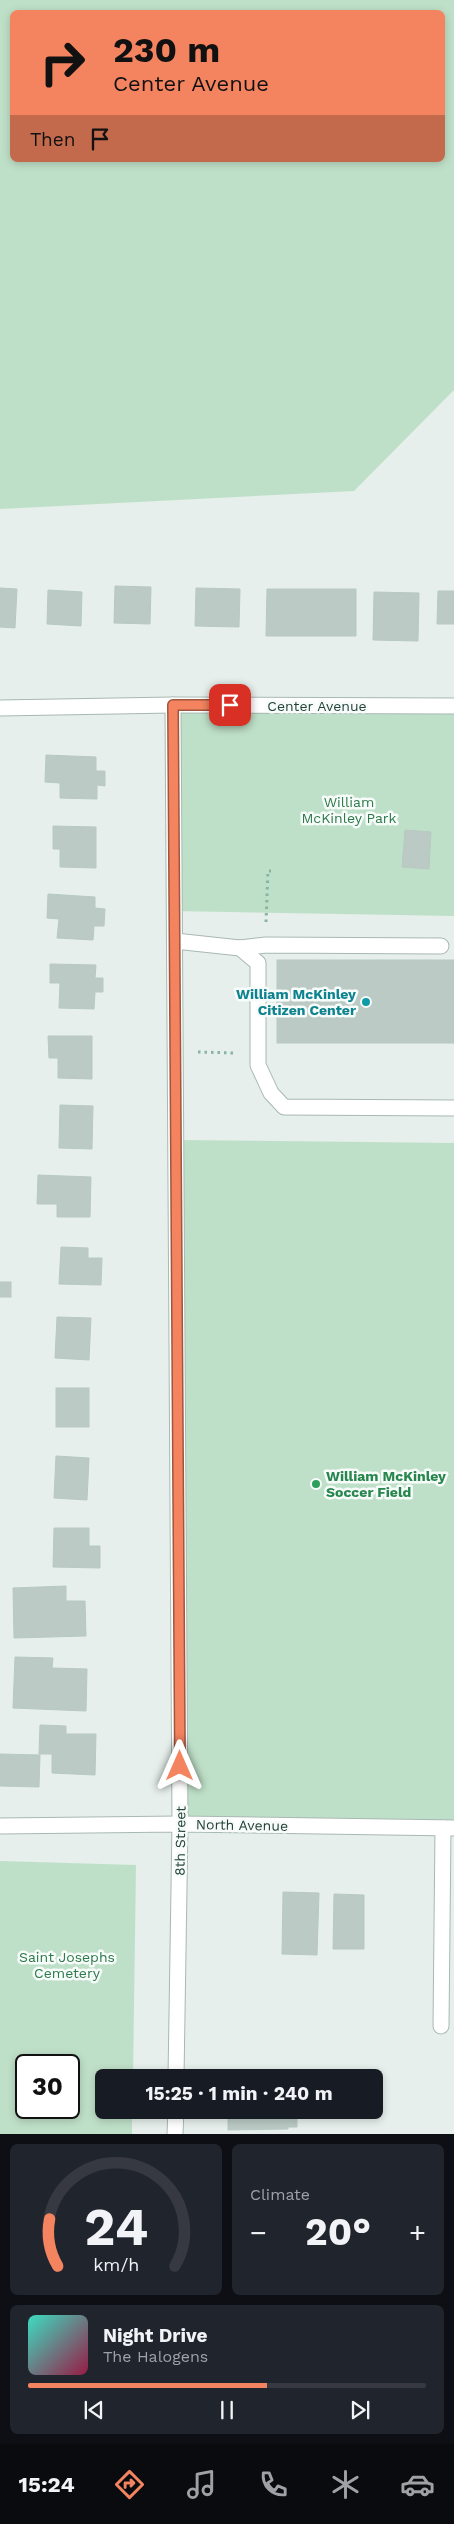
<!DOCTYPE html>
<html lang="en">
<head>
<meta charset="utf-8">
<style>
	:root { --surface:#171b24; --page:#20242c; --text:#f1f3f6; --muted:#9ea1a6; --line:#363941; --accent:#f4845f }
	body { margin:0; font-family:"Work Sans",sans-serif; background:var(--page); color:var(--text); height:100vh; display:flex; flex-direction:column; font-size:19px; white-space:nowrap }
	* { box-sizing:border-box; margin:0 }
	p { font-size:16px; color:var(--muted) }
	.icon { flex:none; width:28px; height:28px; fill:none; stroke:currentColor; stroke-width:2; stroke-linecap:round; stroke-linejoin:round }
	.map { position:relative; height:2134px; overflow:hidden }
	.panel { display:flex; flex-direction:column; gap:10px; padding:10px; background:#0d0f14; flex:1 }
	.panel>* { flex:none }
	.banner { position:absolute; left:10px; top:10px; width:435px; height:152px; border-radius:8px; box-shadow:0 2px 8px #0003; background:#f4845f; color:#111; overflow:hidden }
	.speed { position:absolute; left:15px; top:2054px; display:flex; gap:10px; font-size:25px; font-weight:700; text-align:center }
	.speed>* { display:grid; place-content:center; width:65px; height:65px; border-radius:50%; background:var(--surface); box-shadow:0 2px 8px #0003; line-height:1 }
	.speed .limit { border:2px solid #111; border-radius:8px; background:#fff; color:#111 }
	.pin { position:absolute; display:grid; place-items:center; width:42px; height:42px; color:#fff; margin:-21px; border-radius:10px; box-shadow:0 2px 8px #0006 }
	.me { position:absolute; width:55px; margin:-28px; rotate:0deg; stroke-linejoin:round; filter:drop-shadow(0 0 4px #0008) }
	.turn { display:flex; align-items:center; gap:18px; height:105px; padding:0 20px; font-size:22px }
	.turn .icon { width:65px; height:65px; stroke-width:2.5 }
	.turn b { display:block; font-size:35px; line-height:42px }
	.then { display:flex; align-items:center; height:48px; padding:0 20px; background:#0003; gap:10px; font-size:19px }
	.big { font-size:38px; font-weight:700; line-height:1.1 }
	.panel .tile { flex:1; display:flex; flex-direction:column; justify-content:center; gap:8px; min-width:0; padding:0 18px; border-radius:8px; background:var(--page) }
	.panel .dial { align-items:center; gap:0 }
	.dial svg { height:130px; overflow:visible; fill:none; stroke:var(--line); stroke-width:7; stroke-linecap:round; text-anchor:middle }
	.dial text { fill:var(--text); stroke:none }
	.song { display:flex; align-items:center; gap:15px }
	.cover { width:60px; height:60px; border-radius:8px; background:linear-gradient(135deg,hsl(170 70% 55%),hsl(340 70% 35%)) }
	.played { height:5px; border-radius:2px; background:linear-gradient(90deg,var(--accent) 60%,var(--line) 60%) }
	.keys { display:flex; justify-content:space-around; direction:ltr }
	.heat { display:flex; justify-content:space-between; align-items:center; font-size:28px; direction:ltr }
	.panel .tiles { flex:1; display:grid; gap:10px; grid-template-columns:1fr 1fr }
	.tile:last-child { grid-column:span 2 }
	.trip { position:absolute; left:95px; top:2069px; width:288px; height:50px; border-radius:8px; background:var(--surface); box-shadow:0 2px 8px #0003; font-weight:700; line-height:50px; text-align:center }
	.dock { display:flex; height:80px; justify-content:space-around; align-items:center; background:#090b0e; color:var(--muted) }
	.dock .icon { width:35px; height:35px }
	.dock .selected { color:var(--accent) }
	.dock b { font-size:22px; color:var(--text) }
	.map>svg:first-child { display:block }
	.green { fill:#bfe0c8; fill-rule:evenodd }
	.building { fill:#bbcac4; stroke:#b8c9c2 }
	.lines { fill:none; stroke-linecap:round; stroke-linejoin:round }
	.service-casing { stroke:#a8b8b2; stroke-width:17 }
	.minor-casing { stroke:#a8b8b2; stroke-width:17 }
	.path { stroke:#86b3a5; stroke-width:3; stroke-dasharray:2.5 4; stroke-linecap:butt }
	.service { stroke:#fff; stroke-width:15 }
	.minor { stroke:#fff; stroke-width:15 }
	.route-casing { stroke:#9f563e; stroke-width:12 }
	.route { stroke:#f4845f; stroke-width:9 }
	.culture-dot { fill:#0f9aa8; stroke:#f7fbf9; stroke-width:2 }
	.leisure-dot { fill:#2e9e5b; stroke:#f7fbf9; stroke-width:2 }
	.labels { text-anchor:middle; dominant-baseline:central; stroke-width:5; stroke-linejoin:round; paint-order:stroke }
	.street-label { font-size:14px; fill:#24423a; stroke:#f7fbf9 }
	.park-label { font-size:14px; fill:#2d7a4b; stroke:#f7fbf9 }
	.culture-label { font-size:14px; font-weight:bold; fill:#0d838f; stroke:#f7fbf9; text-anchor:end }
	.leisure-label { font-size:14px; font-weight:bold; fill:#27864d; stroke:#f7fbf9; text-anchor:start }
</style>
</head>
<body>
<div class="map">
<svg width="454" height="2134" viewBox="0 0 454 2134">
	<rect width="100%" height="100%" fill="#e6efeb"/>
	<g class="green">
		<path d="M0,0H454V390L354,491L0,509ZM442,12V160H12V12Z"/>
		<polygon points="173,705 454,706 454,916 174,911"/>
		<polygon points="176,1140 454,1143 454,1828 180,1824"/>
		<path d="M0,1861L136,1865L133,2077L104,2078V2110H132V2134H0ZM26,2065H69V2108H26Z"/>
	</g>
	<g class="building">
		<polygon points="115,586 151,587 150,624 114,623"/>
		<polygon points="0,588 17,589 15,628 0,627"/>
		<polygon points="196,588 240,589 239,627 195,626"/>
		<polygon points="267,589 356,589 356,636 266,636"/>
		<polygon points="48,590 82,592 81,626 47,624"/>
		<polygon points="438,591 454,591 454,624 437,624"/>
		<polygon points="374,592 419,593 418,641 373,640"/>
		<polygon points="46,755 96,757 96,771 105,771 105,786 97,785 97,799 60,798 60,783 45,782"/>
		<polygon points="53,826 96,827 96,868 60,867 60,849 53,849"/>
		<polygon points="405,830 431,832 429,869 402,867"/>
		<polygon points="48,894 95,897 95,908 105,909 104,926 94,926 93,940 57,938 59,919 47,918"/>
		<rect x="277" y="960" width="177" height="83"/>
		<polygon points="50,964 96,965 95,978 103,978 103,992 95,992 94,1009 59,1008 60,983 50,983"/>
		<polygon points="48,1036 92,1036 92,1079 58,1078 58,1058 49,1058"/>
		<polygon points="60,1105 93,1106 92,1149 59,1148"/>
		<polygon points="38,1175 91,1177 90,1217 57,1217 57,1204 37,1204"/>
		<polygon points="61,1247 88,1248 88,1258 102,1258 101,1285 59,1284"/>
		<rect x="0" y="1282" width="11" height="15"/>
		<polygon points="57,1317 91,1318 89,1360 55,1358"/>
		<rect x="56" y="1388" width="33" height="39"/>
		<polygon points="56,1456 89,1458 87,1500 54,1498"/>
		<polygon points="54,1528 89,1528 89,1546 100,1546 100,1568 53,1567"/>
		<polygon points="66,1586 66,1601 85,1601 86,1636 14,1638 13,1588"/>
		<polygon points="15,1657 53,1658 52,1668 87,1669 86,1711 13,1708"/>
		<polygon points="40,1725 66,1726 66,1734 96,1734 95,1775 52,1773 52,1754 39,1754"/>
		<polygon points="0,1754 40,1755 39,1787 0,1786"/>
		<polygon points="283,1892 319,1893 317,1955 282,1954"/>
		<polygon points="334,1894 364,1895 364,1949 333,1949"/>
		<polygon points="228,2110 297,2110 297,2127 288,2127 288,2129 228,2130"/>
	</g>
	<g class="lines">
		<defs>
			<g id="service">
				<polyline points="175,941 240,948 258,963 258,1065 271,1093 284,1107 454,1108"/>
				<polyline points="240,948 266,945 441,946"/>
				<polyline points="441,2026 443,1828"/>
			</g>
			<g id="minor">
				<polyline points="173,705 180,1824 176,2078"/>
				<polyline points="0,708 173,705 454,706"/>
				<polyline points="0,1826 180,1824 454,1828"/>
				<polyline points="175,2134 176,2110"/>
			</g>
		</defs>
		<use href="#service" class="service-casing"/>
		<use href="#minor" class="minor-casing"/>
		<g class="path">
			<polyline points="266,922 268,871 271,871"/>
			<polyline points="198,1052 235,1053"/>
		</g>
		<use href="#service" class="service"/>
		<use href="#minor" class="minor"/>
	</g>
	<g class="lines">
		<defs>
			<polyline id="route" points="180,1766 173,705 230,705"/>
		</defs>
		<use href="#route" class="route-casing"/>
		<use href="#route" class="route"/>
	</g>
	<circle class="culture-dot" cx="366" cy="1002" r="5"/>
	<circle class="leisure-dot" cx="316" cy="1484" r="5"/>
	<g class="labels">
		<g class="street-label">
			<text x="317" y="706">Center Avenue</text>
			<text transform="translate(242 1825) rotate(1)">North Avenue</text>
			<text transform="translate(180 1841) rotate(-89)">8th Street</text>
		</g>
		<g class="park-label">
			<text x="349" y="802">William<tspan x="349" dy="16">McKinley Park</tspan></text>
			<text x="67" y="1957">Saint Josephs<tspan x="67" dy="16">Cemetery</tspan></text>
		</g>
		<g class="culture-label">
			<text x="356" y="994">William McKinley<tspan x="356" dy="16">Citizen Center</tspan></text>
		</g>
		<g class="leisure-label">
			<text x="326" y="1476">William McKinley<tspan x="326" dy="16">Soccer Field</tspan></text>
		</g>
	</g>
</svg>
<div class="speed"><div class="limit">30</div></div>
<div class="pin" style="left:230px;top:705px;background:#d93025"><svg class="icon" aria-label="arrive" viewBox="0 0 24 24"><path d="M6 21V4h12l-3 4 3 4H6"/></svg></div>
<svg class="me" style="left:180px;top:1766px" viewBox="-20 -20 40 40"><path d="M0-17L14 15 0 8-14 15z" fill="#f4845f" stroke="#fff" stroke-width="4"/></svg>
<div class="trip">15:25 · 1 min · 240 m</div>
<div class="banner">
<div class="turn"><svg class="icon" aria-label="right" viewBox="0 0 24 24"><path d="M7 20v-9h11M14 6l5 5-5 5"/></svg><div><b>230 m</b>Center Avenue</div></div>
<div class="then">Then<svg class="icon" aria-label="arrive" viewBox="0 0 24 24"><path d="M6 21V4h12l-3 4 3 4H6"/></svg></div>
</div>
</div>
<section class="panel">
<div class="tiles">
<div class="tile dial"><svg viewBox="0 0 100 80">
<path d="M14 69A42 42 0 1 1 86 69"/>
<path d="M14 69A42 42 0 0 1 9 40" stroke="#f4845f"/>
<text x="50" y="56" font-size="32" font-weight="700">24</text>
<text x="50" y="72" font-size="11">km/h</text>
</svg></div>
<div class="tile"><p>Climate</p>
<div class="heat"><a>−</a><b class="big">20°</b><a>+</a></div>
</div>
<div class="tile">
<div class="song"><i class="cover"></i><div><b>Night Drive</b><p>The Halogens</p></div></div>
<div class="played"></div>
<div class="keys"><svg class="icon" aria-label="previous" viewBox="0 0 24 24"><path d="M18 5L8 12l10 7zM5 5v14"/></svg><svg class="icon" aria-label="pause" viewBox="0 0 24 24"><path d="M8 5v14M16 5v14"/></svg><svg class="icon" aria-label="next" viewBox="0 0 24 24"><path d="M6 5l10 7-10 7zM19 5v14"/></svg></div>
</div>
</div>
</section>
<nav class="dock">
<b>15:24</b>
<svg class="icon selected" aria-label="directions" viewBox="0 0 24 24"><path d="M12 3l9 9-9 9-9-9zM9 14v-3h6M13 9l2 2-2 2"/></svg>
<svg class="icon" aria-label="music" viewBox="0 0 24 24"><path d="M9 18V5l10-2v13"/><circle cx="6" cy="18" r="3"/><circle cx="16" cy="16" r="3"/></svg>
<svg class="icon" aria-label="phone" viewBox="0 0 24 24"><path d="M5 4h4l2 5-3 2q2 4 5 5l2-3 5 2v4C11 20 4 13 5 4z"/></svg>
<svg class="icon" aria-label="climate" viewBox="0 0 24 24"><path d="M12 3v18M4 7l16 10M4 17L20 7"/></svg>
<svg class="icon" aria-label="car" viewBox="0 0 24 24"><path d="M5 17H2v-5l4-1 3-4h7l3 4 3 1v5h-3M9 17h6M6 11h13"/><circle cx="7" cy="17" r="2"/><circle cx="17" cy="17" r="2"/></svg>
</nav>
</body>
</html>
